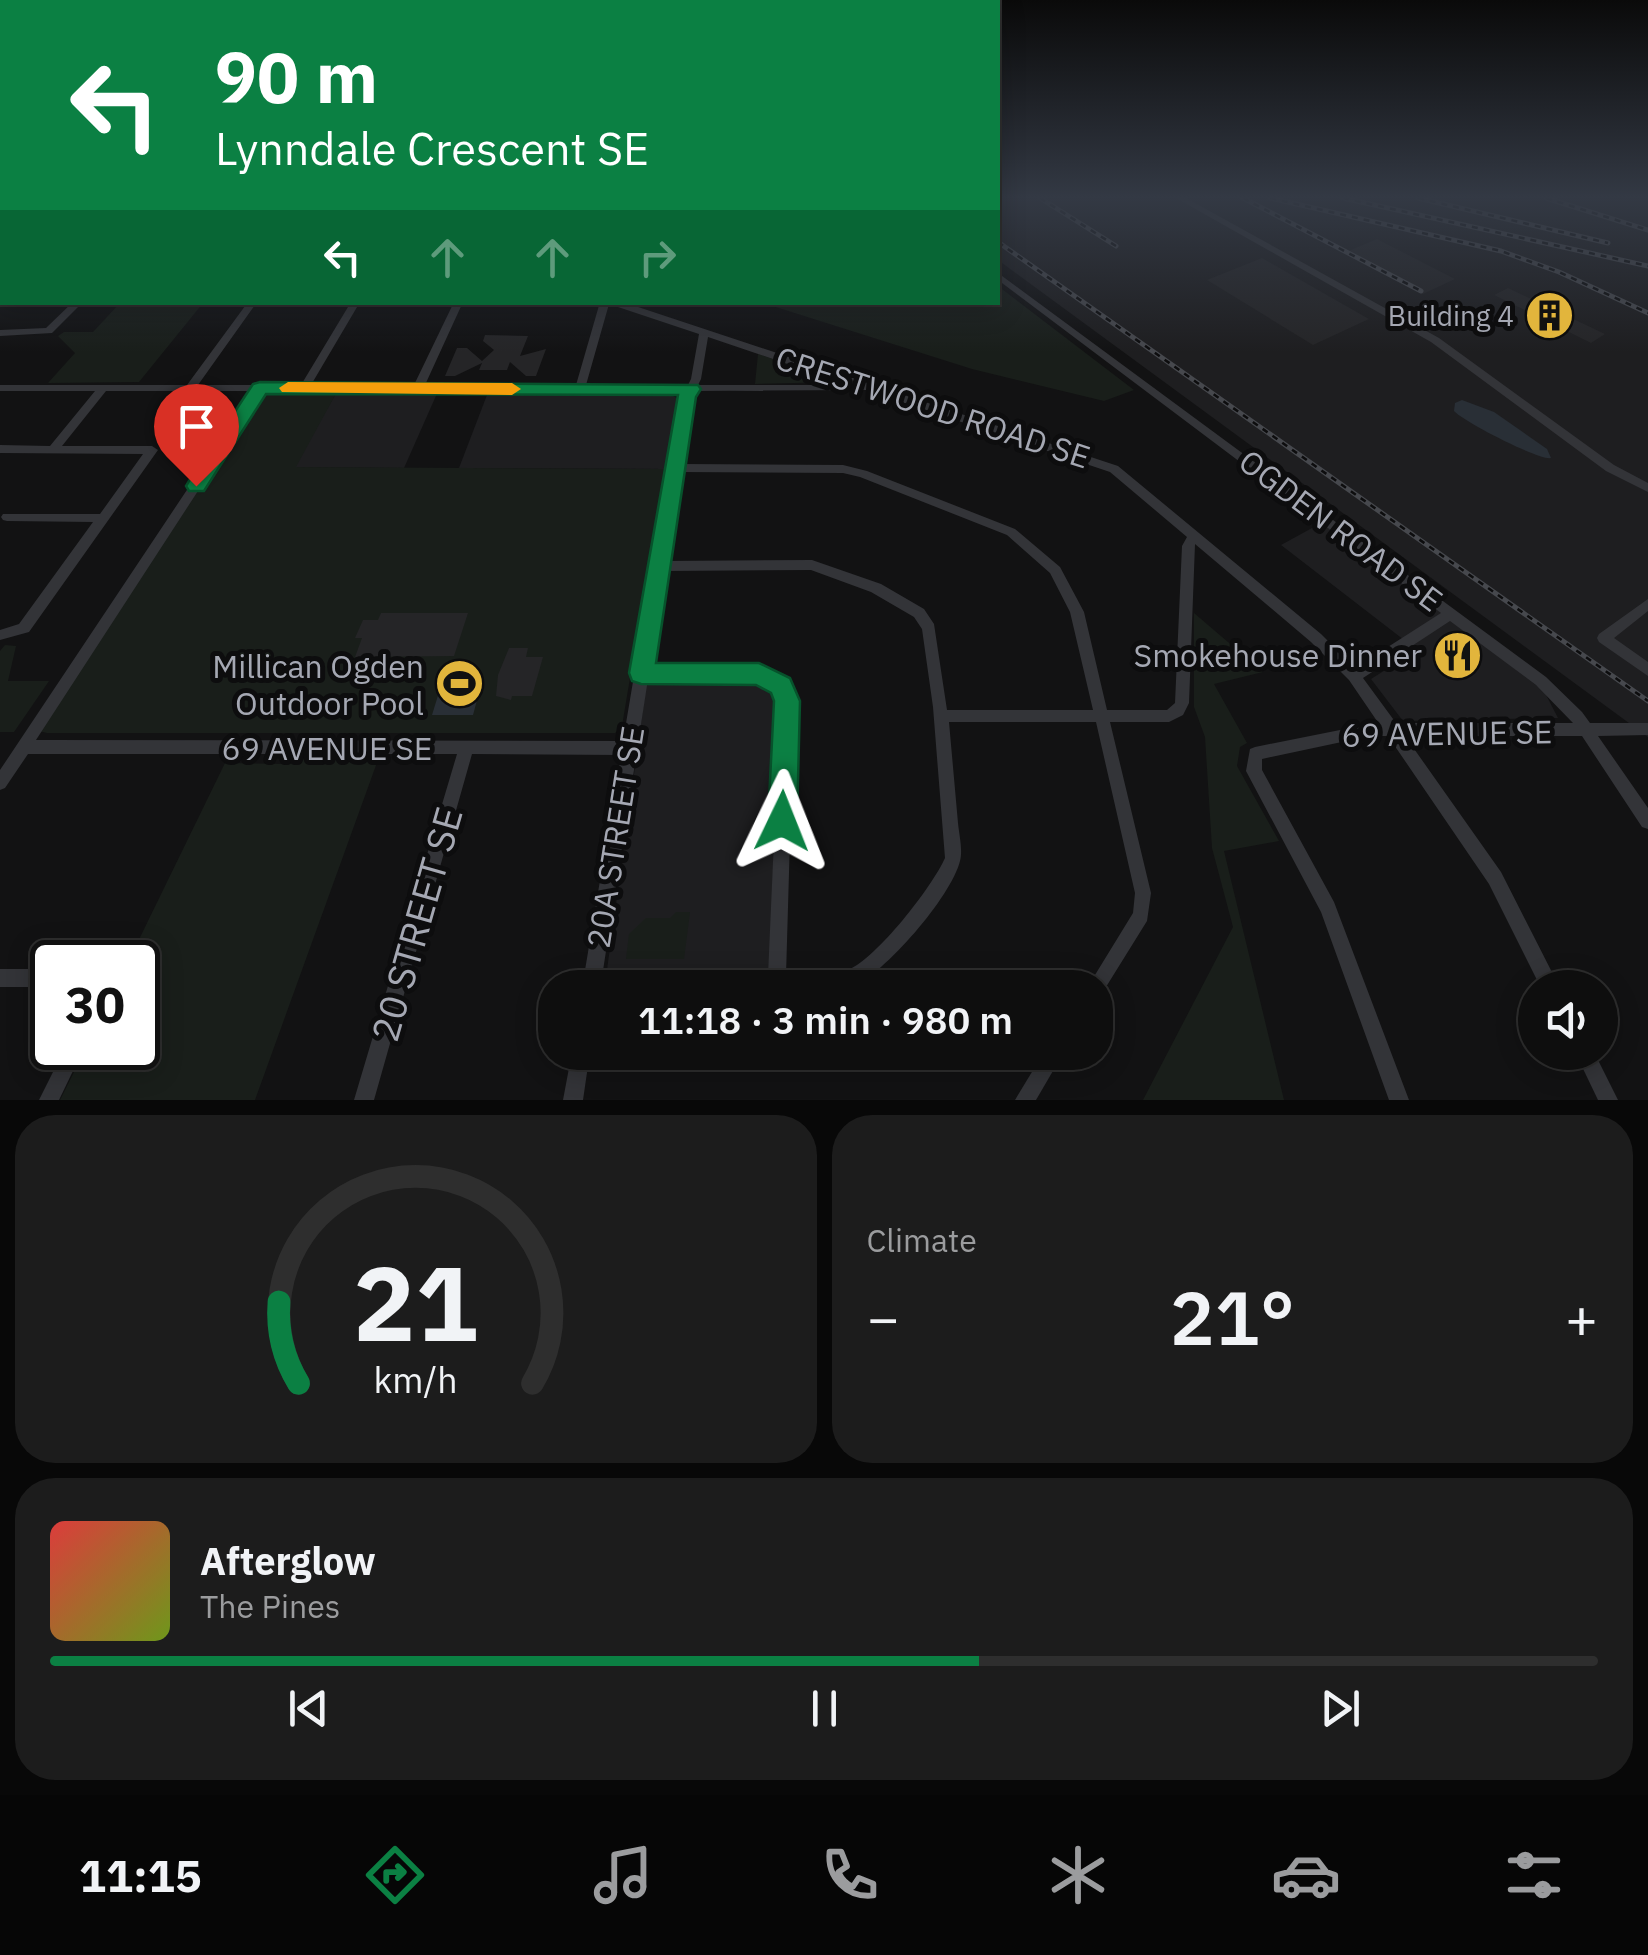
<!DOCTYPE html>
<html lang="en">
<head>
<meta charset="utf-8">
<style>
	:root { --surface:#0e0e0e; --page:#1c1c1c; --text:#f1f3f6; --muted:#9b9c9e; --line:#2e2e2e; --accent:#0b8043 }
	body { margin:0; font-family:"IBM Plex Sans",sans-serif; background:var(--page); color:var(--text); height:100vh; display:flex; flex-direction:column; font-size:38px; white-space:nowrap }
	* { box-sizing:border-box; margin:0 }
	p { font-size:32px; color:var(--muted) }
	.icon { flex:none; width:55px; height:55px; fill:none; stroke:currentColor; stroke-width:2; stroke-linecap:round; stroke-linejoin:round }
	.map { position:relative; height:1100px; overflow:hidden }
	.details { display:flex; flex-direction:column; gap:15px; padding:15px; background:#080808; flex:1 }
	.details>* { flex:none }
	.banner { position:absolute; left:0px; top:0px; width:1000px; height:305px; box-shadow:0 5px 25px #0003,0 0 0 2px var(--line); background:#0b8043; color:#fff; overflow:hidden }
	.buttons { position:absolute; left:1518px; top:970px; display:grid; gap:20px }
	.buttons a { display:grid; place-items:center; width:100px; height:100px; border-radius:50%; background:var(--surface); box-shadow:0 5px 25px #0003,0 0 0 2px var(--line); font-size:50px }
	.speed { position:absolute; left:30px; top:940px; display:flex; gap:20px; font-size:50px; font-weight:700; text-align:center }
	.speed>* { display:grid; place-content:center; width:130px; height:130px; border-radius:50%; background:var(--surface); box-shadow:0 5px 25px #0003,0 0 0 2px var(--line); line-height:1 }
	.speed .limit { border:5px solid #111; border-radius:15px; background:#fff; color:#111 }
	.pin { position:absolute; display:grid; place-items:center; width:85px; height:85px; color:#fff; margin:-102px -42px; border-radius:50% 50% 50% 0; rotate:-45deg; box-shadow:0 0 10px #0007 }
	.pin .icon { rotate:45deg }
	.me { position:absolute; width:110px; margin:-55px; rotate:2deg; stroke-linejoin:round; filter:drop-shadow(0 0 8px #0008) }
	.turn { display:flex; align-items:center; gap:35px; height:210px; padding:0 50px; font-size:45px }
	.turn .icon { width:130px; height:130px; stroke-width:2.5 }
	.turn b { display:block; font-size:70px; line-height:85px }
	.lanes { display:flex; align-items:center; height:95px; padding:0 50px; background:#0003; justify-content:center; gap:50px; direction:ltr }
	.lanes .off { opacity:.35 }
	.big { font-size:75px; font-weight:600; line-height:1.1 }
	.details .widget { flex:1; display:flex; flex-direction:column; justify-content:center; gap:15px; min-width:0; padding:0 35px; border-radius:40px; background:var(--page) }
	.details .dial { align-items:center; gap:0 }
	.dial svg { height:260px; overflow:visible; fill:none; stroke:var(--line); stroke-width:7; stroke-linecap:round; text-anchor:middle }
	.dial text { fill:var(--text); stroke:none }
	.song { display:flex; align-items:center; gap:30px }
	.cover { width:120px; height:120px; border-radius:15px; background:linear-gradient(135deg,hsl(0 70% 55%),hsl(80 70% 35%)) }
	.played { height:10px; border-radius:5px; background:linear-gradient(90deg,var(--accent) 60%,var(--line) 60%) }
	.keys { display:flex; justify-content:space-around; direction:ltr }
	.heat { display:flex; justify-content:space-between; align-items:center; font-size:55px; direction:ltr }
	.details .tiles { flex:1; display:grid; gap:15px; grid-template-columns:1fr 1fr }
	.widget:last-child { grid-column:span 2 }
	.trip { position:absolute; left:538px; top:970px; width:575px; height:100px; border-radius:40px; background:var(--surface); box-shadow:0 5px 25px #0003,0 0 0 2px var(--line); font-weight:600; line-height:100px; text-align:center }
	.tab-bar { display:flex; height:160px; justify-content:space-around; align-items:center; background:#060606; color:var(--muted) }
	.tab-bar .icon { width:70px; height:70px }
	.tab-bar .active { color:var(--accent) }
	.tab-bar b { font-size:45px; color:var(--text) }
	.map>svg:first-child { display:block }
	.built { fill:#1e1e20 }
	.green { fill:#191e1a }
	.water { fill:#292f36 }
	.building { fill:#252527 }
	.lines { fill:none; stroke-linecap:round; stroke-linejoin:round }
	.minor { fill:#333438; fill-rule:evenodd }
	.rail-casing { stroke:#46484d; stroke-width:5 }
	.rail { stroke:#0d0d0e; stroke-width:2.5; stroke-dasharray:6; stroke-linecap:butt }
	.route { fill:#0b8043; stroke:#07532c; stroke-width:2.5 }
	.slow { fill:#f59e0b }
	.labels { text-anchor:middle; dominant-baseline:central; stroke-width:10; stroke-linejoin:round; paint-order:stroke }
	.far-poi-label { font-size:28px; fill:#a5a8b3; stroke:#0d0d0e; text-anchor:end }
	.street-label { font-size:32px; fill:#a5a8b3; stroke:#0d0d0e }
	.poi-label { font-size:32px; fill:#a5a8b3; stroke:#0d0d0e; text-anchor:end }
	.near-street-label { font-size:38px; fill:#a5a8b3; stroke:#0d0d0e }
</style>
</head>
<body>
<div class="map">
<svg width="1648" height="1100" viewBox="0 0 1648 1100">
	<rect width="100%" height="100%" fill="#121213"/>
	<g class="built">
		<polygon points="998,198 1648,198 1648,737 998,260"/>
		<polygon points="339,388 439,389 404,468 294,467"/>
		<polygon points="669,394 677,398 665,469 459,468 487,395"/>
		<polygon points="1323,522 1544,691 1558,718 1403,721 1371,679 1417,650 1281,545"/>
		<polygon points="761,679 768,682 778,698 770,974 606,977 647,680"/>
	</g>
	<g class="green">
		<polygon points="998,286 1134,390 1104,401 972,369 763,303 998,302"/>
		<polygon points="120,303 203,303 139,382 48,383 75,353 58,336 64,332 93,332"/>
		<polygon points="758,354 837,380 839,382 755,384"/>
		<polygon points="260,388 339,388 296,467 665,469 622,726 615,733 47,733 35,730"/>
		<polygon points="1194,613 1263,672 1214,684 1247,743 1240,747 1237,766 1279,841 1224,851 1284,1100 1143,1100 1233,927 1212,848 1205,737 1194,707"/>
		<polygon points="5,645 16,646 8,681 49,681 14,732 0,732 0,651"/>
		<polygon points="314,757 379,757 255,1100 60,1100 86,1048 138,1048 138,962 128,962 225,763 285,764"/>
		<polygon points="676,912 690,912 684,959 626,959 629,934 646,918 670,918"/>
	</g>
	<g class="water">
		<path d="M1462,400L1494,412L1547,449L1551,458C1540,461 1464,422 1454,411L1455,403Z"/>
		<polygon points="440,689 480,689 473,715 432,715"/>
	</g>
	<g class="building">
		<polygon points="1377,239 1455,279 1423,294 1346,252"/>
		<polygon points="1262,258 1369,319 1313,345 1207,280"/>
		<polygon points="1508,288 1605,334 1591,343 1494,295"/>
		<polygon points="485,335 528,336 520,356 546,349 536,376 526,376 510,362 507,370 479,370 482,363 455,376 445,376 457,348 467,348 482,361 494,350 483,341"/>
		<polygon points="381,613 468,613 454,656 355,657 362,638 355,638 363,620 378,620"/>
		<polygon points="509,648 528,648 526,657 543,657 532,696 512,696 511,700 496,696 498,675"/>
	</g>
	<g class="lines">
		<g class="minor">
			<polygon points="1176,198 1186,198 1439,338 1614,465 1648,483 1648,492 1606,471 1431,342"/>
			<polygon points="0,219 2,219 2,224 0,225"/>
			<polygon points="2,270 2,277 0,278 0,271"/>
			<path d="M998,273L1546,677L1582,712L1590,723H1648V735L1598,736L1648,808V829L1642,827L1582,736H1405L1501,872L1560,988H1541L1489,884L1388,736H1370L1262,759V770L1334,902L1409,1100H1389L1321,912L1246,771L1250,749L1255,747L1370,724H1379L1349,680L1311,642L1195,544L1189,703L1183,715L1169,722H1110L1151,893L1147,921L1101,995L1095,998V988H1087L1133,913L1135,893L1096,722H949C952,756 955,789 958,823C959,834 963,850 960,861C951,897 885,973 851,988H582L621,755L472,754L374,1100H354L457,754H28L5,788L0,790V770L253,391H106L62,446H152L158,450L29,632L0,640V630L19,624L93,522L7,521L3,520L1,517L3,514H100L143,454L0,453V445L50,446L95,391H0V385H187L248,302H257L198,385H301L351,302H360L311,385H414L454,302H463L425,385H576L600,302H623L1118,466L1321,634L1355,668L1441,613L998,280ZM609,304L699,334L691,379L688,385H586ZM708,337L850,385H698L701,379ZM866,390L1110,472L1187,537L1182,546L1175,703L1167,710H1107L1084,612L1060,567L1015,529L867,471L843,465L681,464L691,397L694,391ZM263,391H684L681,397L623,741L36,740ZM680,472L843,473L860,477L1007,535L1050,573L1070,612L1093,710H947L934,624L924,609L881,584L812,560L666,561ZM811,570L871,592L914,617L922,629L933,707L945,858C932,887 877,958 848,970C829,979 806,976 786,976L794,701C791,690 787,681 777,675C756,663 678,667 650,667L664,571ZM1450,621L1536,685L1573,723H1396L1363,678ZM648,679L759,680C770,684 777,690 780,701L768,976L602,977Z"/>
			<rect x="0" y="284" width="2" height="6"/>
			<polygon points="73,302 83,302 52,333 0,336 0,330 46,328"/>
			<polygon points="1648,599 1648,611 1614,638 1648,662 1648,676 1599,642 1597,638 1599,634"/>
			<rect x="0" y="969" width="52" height="18"/>
			<polygon points="65,1048 84,1048 59,1100 39,1100"/>
			<polygon points="572,1052 590,1052 583,1100 563,1100"/>
			<polygon points="1044,1052 1064,1052 1036,1100 1015,1100"/>
			<polygon points="1575,1052 1594,1052 1618,1100 1598,1100"/>
		</g>
		<defs>
			<g id="rail">
				<polyline points="1040,198 1116,246"/>
				<polyline points="1243,198 1421,291"/>
				<polyline points="1270,198 1501,251 1559,272 1648,313"/>
				<polyline points="1343,198 1648,266"/>
				<polyline points="1418,198 1608,243"/>
				<polyline points="1546,198 1648,230"/>
				<polyline points="998,242 1648,701"/>
			</g>
		</defs>
		<use href="#rail" class="rail-casing"/>
		<use href="#rail" class="rail"/>
	</g>
	<linearGradient id="sky" x2="0" y2="1"><stop stop-color="#0a0a0a"/><stop offset="0.56" stop-color="#333944"/><stop offset="1" stop-color="#333944" stop-opacity="0"/></linearGradient>
	<rect width="1648" height="352" fill="url(#sky)"/>
	<polygon class="route" points="260,382 698,385 701,389 696,397 656,663 759,663 790,678 800,701 797,821 793,831 782,835 772,831 768,821 774,701 771,693 756,685 641,684 632,681 629,673 678,395 266,394 204,491 189,491 186,486 189,481 253,384"/>
	<polygon class="slow" points="288,382 512,383 521,389 512,395 282,392 279,388"/>
	<defs>
		<symbol id="building-disc" viewBox="-11 -11 22 22"><circle r="9.5" fill="#e2b53c" stroke="#0d0d0e"/><path d="M-4-6H4V6H1V3H-1V6H-4ZM-2.5-4.3h1.7v1.8h-1.7ZM.8-4.3h1.7v1.8H.8ZM-2.5-1h1.7V.8h-1.7ZM.8-1h1.7V.8H.8Z" fill="#111"/></symbol>
		<symbol id="restaurant-disc" viewBox="-11 -11 22 22"><circle r="9.5" fill="#e2b53c" stroke="#0d0d0e"/><path d="M-5-6h1v4h1v-4h1v4h1v-4h1v5L-1.5 .5V6h-2V.5L-5-1ZM5-6V6H3V1.5H1.5Q1.5-4 5-6Z" fill="#111"/></symbol>
		<symbol id="stadium-disc" viewBox="-11 -11 22 22"><circle r="9.5" fill="#e2b53c" stroke="#0d0d0e"/><path d="M0-5a6.5 5 0 1 0 0 10a6.5 5 0 1 0 0-10ZM-3.5-1.8h7v3.6h-7Z" fill="#111"/></symbol>
	</defs>
	<g fill-rule="evenodd">
		<use href="#building-disc" x="1522" y="288" width="55" height="55"/>
		<use href="#restaurant-disc" x="1430" y="628" width="55" height="55"/>
		<use href="#stadium-disc" x="432" y="656" width="55" height="55"/>
	</g>
	<g class="labels">
		<g class="far-poi-label">
			<text x="1514" y="315">Building 4</text>
		</g>
		<g class="street-label">
			<text transform="translate(933 407) rotate(18)">CRESTWOOD ROAD SE</text>
			<text transform="translate(1341 530) rotate(37)">OGDEN ROAD SE</text>
			<text transform="translate(1447 733) rotate(-1)">69 AVENUE SE</text>
			<text x="327" y="748">69 AVENUE SE</text>
			<text transform="translate(615 837) rotate(-81)">20A STREET SE</text>
		</g>
		<g class="poi-label">
			<text x="1422" y="655">Smokehouse Dinner</text>
			<text x="424" y="666">Millican Ogden<tspan x="424" dy="37">Outdoor Pool</tspan></text>
		</g>
		<g class="near-street-label">
			<text transform="translate(416 924) rotate(-74)">20 STREET SE</text>
		</g>
	</g>
</svg>
<div class="buttons">
<a><svg class="icon" aria-label="sound" viewBox="0 0 24 24"><path d="M4 9h4l5-4v14l-5-4H4zM17 9q2 3 0 6"/></svg></a>
</div>
<div class="speed"><div class="limit">30</div></div>
<div class="pin" style="left:196px;top:486px;background:#d93025"><svg class="icon" aria-label="arrive" viewBox="0 0 24 24"><path d="M6 21V4h12l-3 4 3 4H6"/></svg></div>
<svg class="me" style="left:782px;top:821px" viewBox="-20 -20 40 40"><path d="M0-17L14 15 0 8-14 15z" fill="#0b8043" stroke="#fff" stroke-width="4"/></svg>
<div class="trip">11:18 · 3 min · 980 m</div>
<div class="banner">
<div class="turn"><svg class="icon" aria-label="left" viewBox="0 0 24 24"><path d="M17 20v-9H6M10 6l-5 5 5 5"/></svg><div><b>90 m</b>Lynndale Crescent SE</div></div>
<div class="lanes"><svg class="icon" aria-label="left" viewBox="0 0 24 24"><path d="M17 20v-9H6M10 6l-5 5 5 5"/></svg><svg class="icon off" aria-label="ahead" viewBox="0 0 24 24"><path d="M12 20V5M6 11l6-6 6 6"/></svg><svg class="icon off" aria-label="ahead" viewBox="0 0 24 24"><path d="M12 20V5M6 11l6-6 6 6"/></svg><svg class="icon off" aria-label="right" viewBox="0 0 24 24"><path d="M7 20v-9h11M14 6l5 5-5 5"/></svg></div>
</div>
</div>
<section class="details">
<div class="tiles">
<div class="widget dial"><svg viewBox="0 0 100 80">
<path d="M14 69A42 42 0 1 1 86 69"/>
<path d="M14 69A42 42 0 0 1 8 44" stroke="#0b8043"/>
<text x="50" y="56" font-size="32" font-weight="700">21</text>
<text x="50" y="72" font-size="11">km/h</text>
</svg></div>
<div class="widget"><p>Climate</p>
<div class="heat"><a>−</a><b class="big">21°</b><a>+</a></div>
</div>
<div class="widget">
<div class="song"><i class="cover"></i><div><b>Afterglow</b><p>The Pines</p></div></div>
<div class="played"></div>
<div class="keys"><svg class="icon" aria-label="previous" viewBox="0 0 24 24"><path d="M18 5L8 12l10 7zM5 5v14"/></svg><svg class="icon" aria-label="pause" viewBox="0 0 24 24"><path d="M8 5v14M16 5v14"/></svg><svg class="icon" aria-label="next" viewBox="0 0 24 24"><path d="M6 5l10 7-10 7zM19 5v14"/></svg></div>
</div>
</div>
</section>
<nav class="tab-bar">
<b>11:15</b>
<svg class="icon active" aria-label="directions" viewBox="0 0 24 24"><path d="M12 3l9 9-9 9-9-9zM9 14v-3h6M13 9l2 2-2 2"/></svg>
<svg class="icon" aria-label="music" viewBox="0 0 24 24"><path d="M9 18V5l10-2v13"/><circle cx="6" cy="18" r="3"/><circle cx="16" cy="16" r="3"/></svg>
<svg class="icon" aria-label="phone" viewBox="0 0 24 24"><path d="M5 4h4l2 5-3 2q2 4 5 5l2-3 5 2v4C11 20 4 13 5 4z"/></svg>
<svg class="icon" aria-label="climate" viewBox="0 0 24 24"><path d="M12 3v18M4 7l16 10M4 17L20 7"/></svg>
<svg class="icon" aria-label="car" viewBox="0 0 24 24"><path d="M5 17H2v-5l4-1 3-4h7l3 4 3 1v5h-3M9 17h6M6 11h13"/><circle cx="7" cy="17" r="2"/><circle cx="17" cy="17" r="2"/></svg>
<svg class="icon" aria-label="filters" viewBox="0 0 24 24"><path d="M4 7h16M4 17h16"/><circle cx="9" cy="7" r="2"/><circle cx="15" cy="17" r="2"/></svg>
</nav>
</body>
</html>
